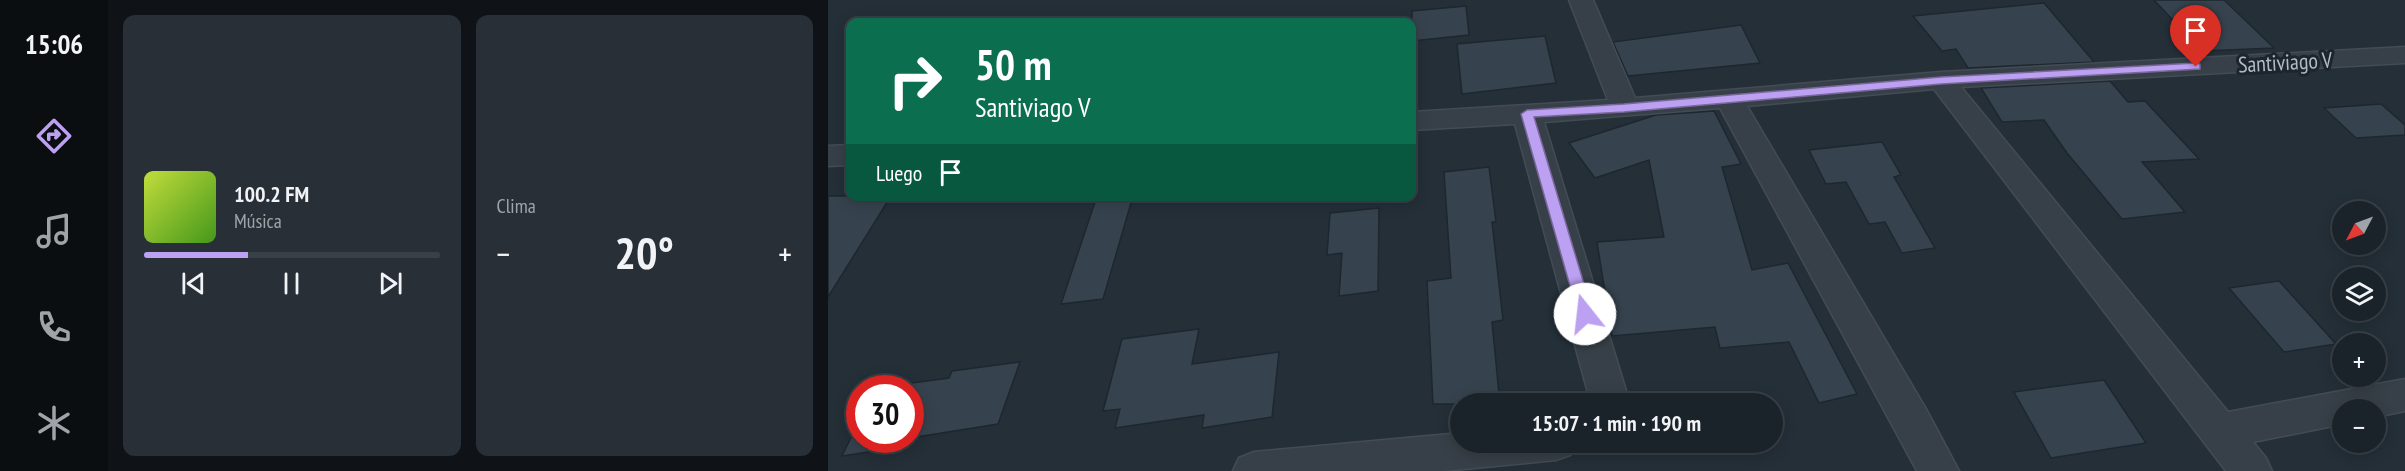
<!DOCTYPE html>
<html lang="es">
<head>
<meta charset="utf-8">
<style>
	:root { --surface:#1b232a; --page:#282f36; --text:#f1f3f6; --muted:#a0a4a8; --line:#394047; --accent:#bca0f2 }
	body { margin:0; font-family:"PT Sans Narrow",sans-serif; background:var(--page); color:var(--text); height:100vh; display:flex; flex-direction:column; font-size:22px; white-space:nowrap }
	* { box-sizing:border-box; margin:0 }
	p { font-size:20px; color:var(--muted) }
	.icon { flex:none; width:33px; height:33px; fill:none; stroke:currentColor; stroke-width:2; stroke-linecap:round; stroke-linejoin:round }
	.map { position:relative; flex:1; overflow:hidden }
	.side { display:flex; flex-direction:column; gap:15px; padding:15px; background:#0f1317; width:720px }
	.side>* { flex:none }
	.top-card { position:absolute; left:18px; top:18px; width:570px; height:183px; border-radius:12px; box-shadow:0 3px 15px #0003,0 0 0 2px var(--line); background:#0b6e4f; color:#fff; overflow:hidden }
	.needle { width:39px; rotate:229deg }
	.fabs { position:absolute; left:1504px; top:201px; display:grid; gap:12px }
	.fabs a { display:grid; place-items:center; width:54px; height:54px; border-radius:50%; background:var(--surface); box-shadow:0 3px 15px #0003,0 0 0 2px var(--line); font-size:30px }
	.speed { position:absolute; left:18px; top:375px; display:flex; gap:12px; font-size:30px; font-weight:700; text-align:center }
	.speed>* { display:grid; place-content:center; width:78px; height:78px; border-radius:50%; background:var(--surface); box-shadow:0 3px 15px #0003,0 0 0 2px var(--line); line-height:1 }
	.speed .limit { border:9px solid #d22; background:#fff; color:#111 }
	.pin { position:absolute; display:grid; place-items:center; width:51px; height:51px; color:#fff; margin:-62px -26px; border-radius:50% 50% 50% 0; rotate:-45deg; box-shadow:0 0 6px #0007 }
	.pin .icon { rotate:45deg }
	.me { position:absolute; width:66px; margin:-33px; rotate:344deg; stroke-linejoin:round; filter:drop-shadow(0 0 4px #0008) }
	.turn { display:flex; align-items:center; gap:21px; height:126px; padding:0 30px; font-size:27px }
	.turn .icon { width:78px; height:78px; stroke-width:2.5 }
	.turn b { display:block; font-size:42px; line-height:51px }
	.then { display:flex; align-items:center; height:57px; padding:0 30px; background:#0003; gap:12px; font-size:22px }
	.big { font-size:45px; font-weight:600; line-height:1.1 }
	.side .card { flex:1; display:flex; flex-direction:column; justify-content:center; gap:9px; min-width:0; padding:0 21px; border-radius:12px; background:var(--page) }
	.song { display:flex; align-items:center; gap:18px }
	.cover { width:72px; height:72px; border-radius:9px; background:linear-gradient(135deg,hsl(70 70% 55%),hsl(100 70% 35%)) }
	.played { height:6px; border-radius:3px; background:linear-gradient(90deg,var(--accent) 35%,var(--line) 35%) }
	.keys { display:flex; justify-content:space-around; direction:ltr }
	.heat { display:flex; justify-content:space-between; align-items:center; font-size:33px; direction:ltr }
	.side .tiles { flex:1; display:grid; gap:15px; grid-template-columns:repeat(2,1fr) }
	.trip { position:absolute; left:622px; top:393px; width:333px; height:60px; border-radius:30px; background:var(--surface); box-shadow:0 3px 15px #0003,0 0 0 2px var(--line); font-weight:600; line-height:60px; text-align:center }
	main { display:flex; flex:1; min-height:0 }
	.tabs { display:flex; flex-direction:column; width:108px; justify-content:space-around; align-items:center; background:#0b0e11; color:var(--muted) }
	.tabs .icon { width:42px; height:42px }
	.tabs .active { color:var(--accent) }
	.tabs b { font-size:27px; color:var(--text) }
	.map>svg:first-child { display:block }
	.building { fill:#36434e; stroke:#1e272f; stroke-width:1.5 }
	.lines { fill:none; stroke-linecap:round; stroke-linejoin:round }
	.minor-casing { stroke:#434c54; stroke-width:3 }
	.minor { fill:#374048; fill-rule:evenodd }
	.route { fill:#bca0f2; stroke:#7a689d; stroke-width:1.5 }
	.labels { text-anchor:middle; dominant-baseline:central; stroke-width:6; stroke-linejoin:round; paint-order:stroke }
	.street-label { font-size:22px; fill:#b2bbc4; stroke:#1c252d }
</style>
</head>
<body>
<main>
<nav class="tabs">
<b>15:06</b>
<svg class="icon active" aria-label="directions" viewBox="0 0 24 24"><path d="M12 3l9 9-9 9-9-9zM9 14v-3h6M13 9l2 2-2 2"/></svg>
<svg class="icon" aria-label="music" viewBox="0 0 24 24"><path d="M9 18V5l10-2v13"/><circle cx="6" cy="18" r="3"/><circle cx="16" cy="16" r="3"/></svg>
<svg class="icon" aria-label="phone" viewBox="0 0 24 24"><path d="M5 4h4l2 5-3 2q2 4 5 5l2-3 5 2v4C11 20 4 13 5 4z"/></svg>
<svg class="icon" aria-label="climate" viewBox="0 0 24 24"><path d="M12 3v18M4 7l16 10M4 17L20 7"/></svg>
</nav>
<section class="side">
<div class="tiles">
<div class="card">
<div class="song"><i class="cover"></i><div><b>100.2 FM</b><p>Música</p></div></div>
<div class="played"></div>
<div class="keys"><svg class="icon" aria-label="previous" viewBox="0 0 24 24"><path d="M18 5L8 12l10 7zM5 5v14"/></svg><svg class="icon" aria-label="pause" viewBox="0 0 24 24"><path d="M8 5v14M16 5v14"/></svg><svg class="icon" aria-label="next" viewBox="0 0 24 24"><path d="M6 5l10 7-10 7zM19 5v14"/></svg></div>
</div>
<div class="card"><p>Clima</p>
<div class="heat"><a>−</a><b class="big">20°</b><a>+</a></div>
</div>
</div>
</section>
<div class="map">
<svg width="1577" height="471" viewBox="0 0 1577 471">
	<rect width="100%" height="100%" fill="#242f38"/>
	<g class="building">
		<polygon points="1326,0 1396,0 1446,48 1374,51"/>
		<polygon points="1216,3 1266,62 1140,68 1128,49 1114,51 1085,16"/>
		<polygon points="638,6 641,35 584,41 584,11"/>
		<polygon points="913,25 932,63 800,76 785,42"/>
		<polygon points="717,36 728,83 634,94 629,44"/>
		<polygon points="1282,81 1300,102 1317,101 1371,159 1314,162 1357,212 1294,219 1239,153 1216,120 1174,122 1153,88"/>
		<polygon points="1553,104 1577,125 1577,135 1528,138 1496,108"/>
		<polygon points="886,111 913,164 894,167 924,270 960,263 1029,394 991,403 961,342 892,348 887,327 784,336 769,242 836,237 821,160 767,178 741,143 828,115"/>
		<polygon points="1054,142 1073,175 1066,177 1107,248 1074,253 1057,222 1041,224 1018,182 998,184 981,150"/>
		<polygon points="661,167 668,222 664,222 675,320 664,322 672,404 605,404 599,281 623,278 616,172"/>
		<polygon points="0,196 63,196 0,297"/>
		<polygon points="269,196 305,196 275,299 233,304"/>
		<polygon points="551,208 550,291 511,296 514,253 499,255 502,213"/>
		<polygon points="1451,281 1508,344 1456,352 1401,288"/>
		<polygon points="371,329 364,364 451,352 444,417 374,428 376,415 287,428 292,409 275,411 294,339"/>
		<polygon points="192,362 170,424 82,438 82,388 46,388 121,378 124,371"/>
		<polygon points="1276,380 1318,443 1223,458 1186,392"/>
		<polygon points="32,419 32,440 82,440 79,446 14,456"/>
	</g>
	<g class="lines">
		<defs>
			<g id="minor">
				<polygon points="741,0 765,0 807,98 1113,72 1577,47 1577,63 1133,87 1400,412 1577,379 1577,411 1548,417 1548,410 1515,410 1515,424 1425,442 1438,458 1444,471 1398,471 1106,89 919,106 1098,409 1131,471 1089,471 892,108 716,122 802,404 763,404 687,124 584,130 584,112 780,100"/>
				<polygon points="22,145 22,165 0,166 0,146"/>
				<polygon points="633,433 633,442 748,442 742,455 728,460 616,471 405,471 411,458 426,452"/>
			</g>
		</defs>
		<use href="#minor" class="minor-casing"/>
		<use href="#minor" class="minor"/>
	</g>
	<polygon class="route" points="1368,63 1372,64 1372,69 1113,84 796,112 706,117 765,314 763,319 752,319 750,314 693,114 699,110 796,104 1113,77"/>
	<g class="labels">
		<g class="street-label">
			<text transform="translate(1457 62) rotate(-3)">Santiviago V</text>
		</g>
	</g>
</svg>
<div class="fabs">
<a><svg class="needle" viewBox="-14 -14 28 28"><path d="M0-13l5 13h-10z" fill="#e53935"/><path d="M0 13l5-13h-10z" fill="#a0a4a8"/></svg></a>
<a><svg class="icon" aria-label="layers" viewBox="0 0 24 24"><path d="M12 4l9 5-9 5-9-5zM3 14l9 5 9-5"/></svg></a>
<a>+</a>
<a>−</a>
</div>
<div class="speed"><div class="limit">30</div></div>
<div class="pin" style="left:1368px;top:67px;background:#d93025"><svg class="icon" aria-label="arrive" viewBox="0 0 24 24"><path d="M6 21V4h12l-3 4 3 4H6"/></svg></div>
<svg class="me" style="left:757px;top:314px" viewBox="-20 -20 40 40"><circle r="19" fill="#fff"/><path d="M0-13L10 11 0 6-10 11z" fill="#bca0f2"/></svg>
<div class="trip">15:07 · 1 min · 190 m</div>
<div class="top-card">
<div class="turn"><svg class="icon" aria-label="right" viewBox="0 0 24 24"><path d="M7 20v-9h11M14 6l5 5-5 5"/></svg><div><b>50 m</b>Santiviago V</div></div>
<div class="then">Luego<svg class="icon" aria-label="arrive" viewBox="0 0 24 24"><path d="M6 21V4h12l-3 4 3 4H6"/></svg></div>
</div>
</div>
</main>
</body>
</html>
